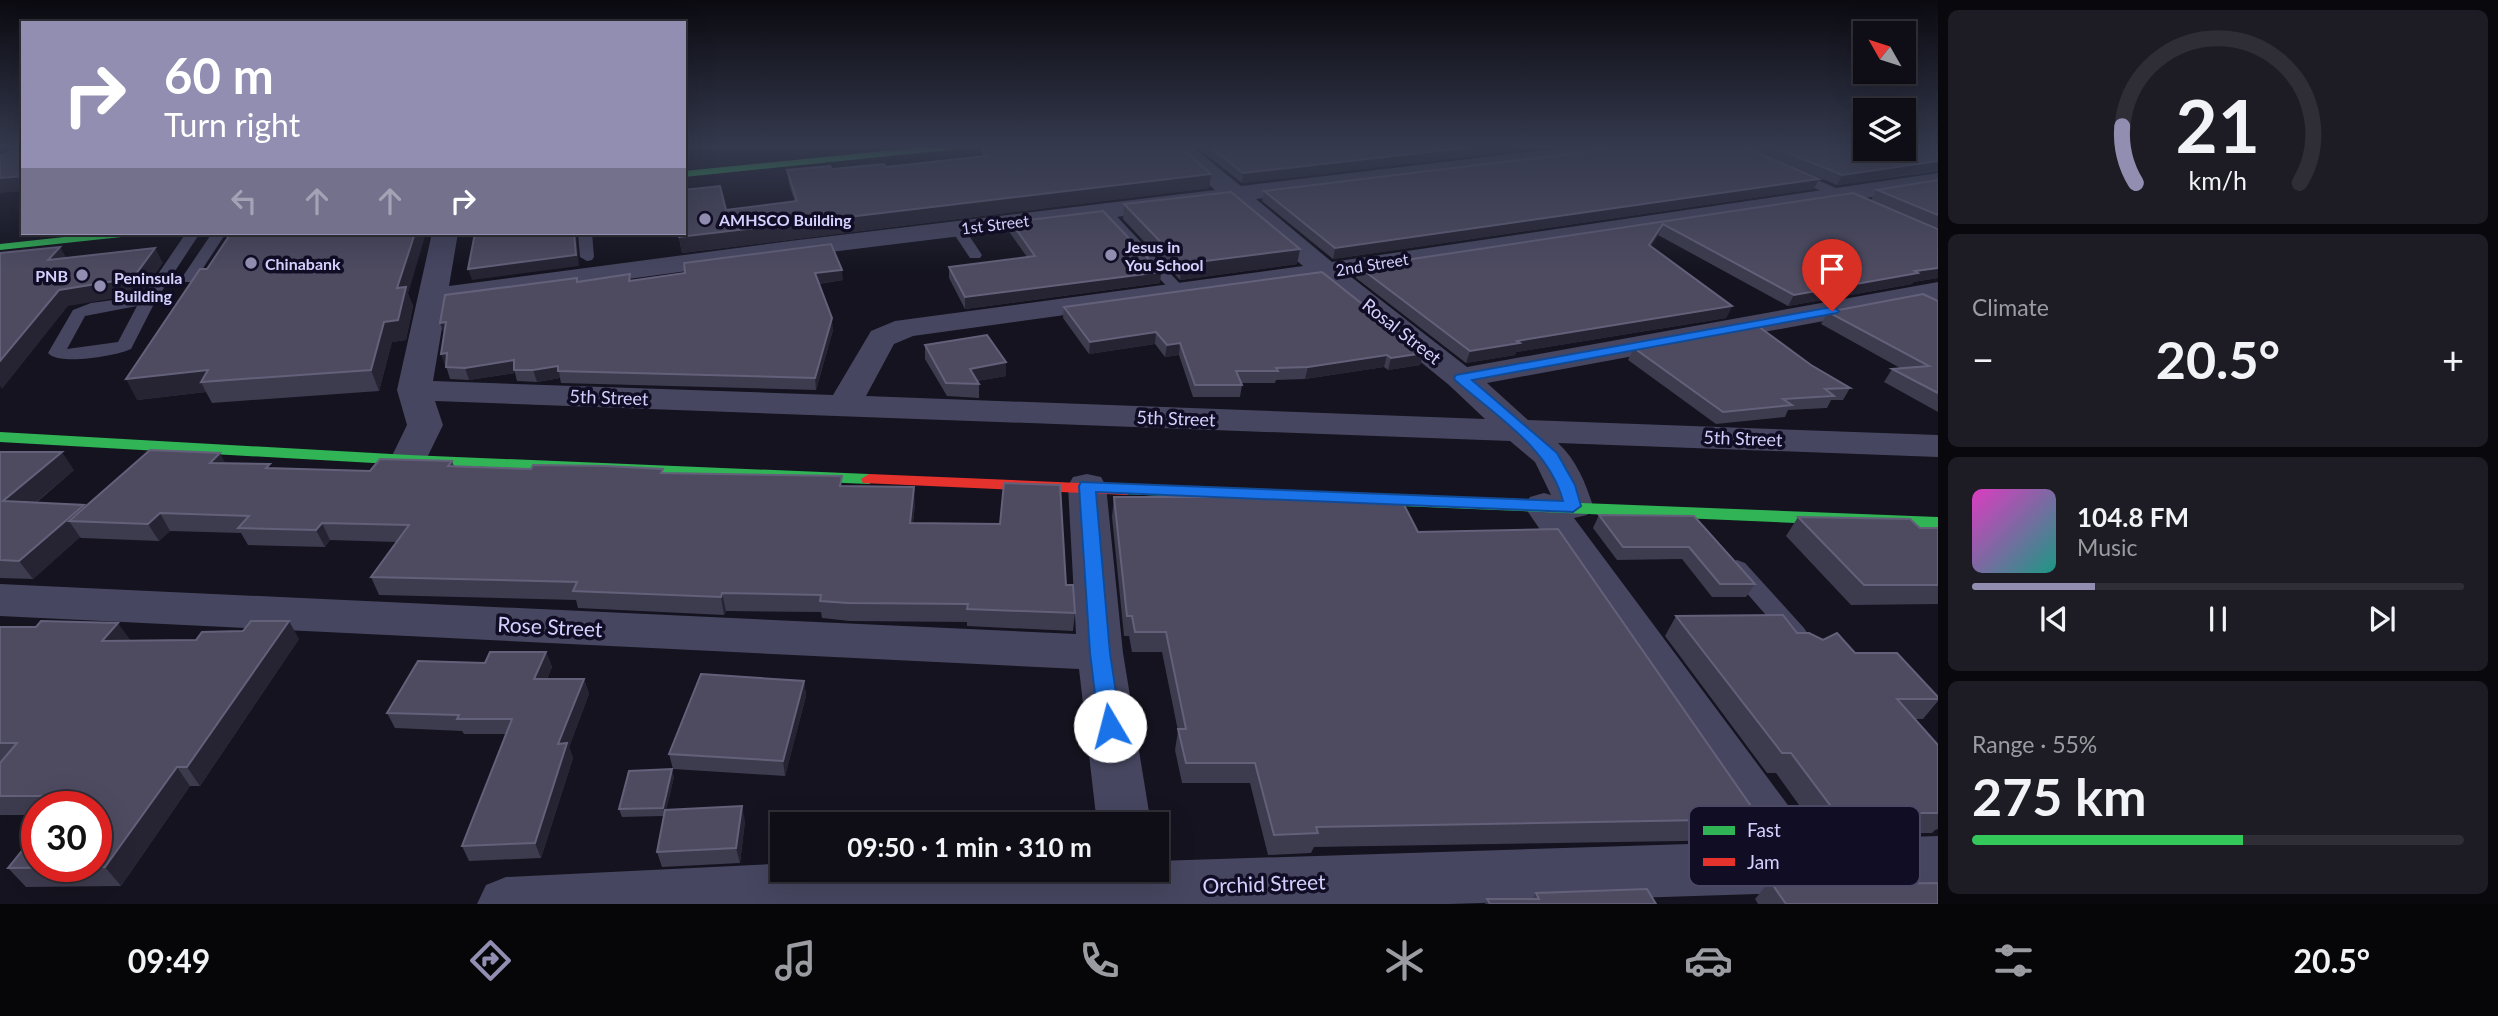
<!DOCTYPE html>
<html lang="en">
<head>
<meta charset="utf-8">
<style>
	:root { --surface:#0f0e17; --page:#1d1c24; --text:#f1f3f6; --muted:#9b9ca1; --line:#2f2e36; --accent:#918eb1 }
	body { margin:0; font-family:Lato,sans-serif; background:var(--page); color:var(--text); height:100vh; display:flex; flex-direction:column; font-size:26px; white-space:nowrap }
	* { box-sizing:border-box; margin:0 }
	p { font-size:23px; color:var(--muted) }
	.icon { flex:none; width:38px; height:38px; fill:none; stroke:currentColor; stroke-width:2; stroke-linecap:round; stroke-linejoin:round }
	.map { position:relative; flex:1; overflow:hidden }
	.drawer { display:flex; flex-direction:column; gap:10px; padding:10px; background:#08080d; width:560px }
	.drawer>* { flex:none }
	.top-card { position:absolute; left:21px; top:21px; width:665px; height:214px; border-radius:0px; box-shadow:0 7px 28px #0002,0 0 0 2px var(--line); background:#918eb1; color:#fff; overflow:hidden }
	.needle { width:46px; rotate:309deg }
	.buttons { position:absolute; left:1853px; top:21px; display:grid; gap:14px }
	.buttons a { display:grid; place-items:center; width:63px; height:63px; border-radius:0px; background:var(--surface); box-shadow:0 7px 28px #0002,0 0 0 2px var(--line); font-size:35px }
	.speed { position:absolute; left:21px; top:791px; display:flex; gap:14px; font-size:35px; font-weight:700; text-align:center }
	.speed>* { display:grid; place-content:center; width:91px; height:91px; border-radius:50%; background:var(--surface); box-shadow:0 7px 28px #0002,0 0 0 2px var(--line); line-height:1 }
	.speed .limit { border:10px solid #d22; background:#fff; color:#111 }
	.pin { position:absolute; display:grid; place-items:center; width:60px; height:60px; color:#fff; margin:-72px -30px; border-radius:50% 50% 50% 0; rotate:-45deg; box-shadow:0 0 7px #0007 }
	.pin .icon { rotate:45deg }
	.me { position:absolute; width:77px; margin:-38px; rotate:352deg; stroke-linejoin:round; filter:drop-shadow(0 0 5px #0008) }
	.turn { display:flex; align-items:center; gap:24px; height:147px; padding:0 28px; font-size:32px }
	.turn .icon { width:91px; height:91px; stroke-width:2.5 }
	.turn b { display:block; font-size:49px; line-height:60px }
	.lanes { display:flex; align-items:center; height:66px; padding:0 28px; background:#0003; justify-content:center; gap:35px; direction:ltr }
	.lanes .off { opacity:.35 }
	.big { font-size:52px; font-weight:700; line-height:1.1 }
	.drawer .widget { flex:1; display:flex; flex-direction:column; justify-content:center; gap:10px; min-width:0; padding:0 24px; border-radius:10px; background:var(--page) }
	.drawer .dial { align-items:center; gap:0 }
	.dial svg { height:182px; overflow:visible; fill:none; stroke:var(--line); stroke-width:7; stroke-linecap:round; text-anchor:middle }
	.dial text { fill:var(--text); stroke:none }
	.song { display:flex; align-items:center; gap:21px }
	.cover { width:84px; height:84px; border-radius:10px; background:linear-gradient(135deg,hsl(310 70% 55%),hsl(170 70% 35%)) }
	.played { height:7px; border-radius:4px; background:linear-gradient(90deg,var(--accent) 25%,var(--line) 25%) }
	.keys { display:flex; justify-content:space-around; direction:ltr }
	.heat { display:flex; justify-content:space-between; align-items:center; font-size:38px; direction:ltr }
	.charge { height:10px; border-radius:5px; background:linear-gradient(90deg,#34c759 55%,var(--line) 0) }
	.trip { position:absolute; left:770px; top:812px; width:399px; height:70px; border-radius:0px; background:var(--surface); box-shadow:0 7px 28px #0002,0 0 0 2px var(--line); font-weight:700; line-height:70px; text-align:center }
	.tab-bar { display:flex; height:112px; justify-content:space-around; align-items:center; background:#060609; color:var(--muted) }
	.tab-bar .icon { width:49px; height:49px }
	.tab-bar .on { color:var(--accent) }
	.tab-bar b { font-size:32px; color:var(--text) }
	main { display:flex; flex:1; min-height:0 }
	.map>svg:first-child { display:block }
	.lines { fill:none; stroke-linecap:round; stroke-linejoin:round }
	.lane { fill:#464660; fill-rule:evenodd }
	.street { fill:#464660; fill-rule:evenodd }
	.fast { fill:#30b455; fill-rule:evenodd }
	.jam { fill:#e5322d; fill-rule:evenodd }
	.wall { fill:#3d3b4e }
	.shaded-wall { fill:#262433 }
	.building { fill:#4e4b61; stroke:#63607a; stroke-width:2 }
	.route { fill:#1a73e8; stroke:#114b97; stroke-width:2 }
	.poi-dot { fill:#918eb1; stroke:#100d25; stroke-width:2.5 }
	.labels { text-anchor:middle; dominant-baseline:central; stroke-width:7; stroke-linejoin:round; paint-order:stroke }
	.far-poi-label { font-size:16px; font-weight:bold; fill:#d4d1ff; stroke:#100d25; text-anchor:start }
	.far-street-label { font-size:16px; fill:#d4d1ff; stroke:#100d25 }
	.street-label { font-size:18px; fill:#d4d1ff; stroke:#100d25 }
	.near-street-label { font-size:21px; fill:#d4d1ff; stroke:#100d25 }
	.key { fill:#100d25; stroke:#4b4866; stroke-width:2 }
	.key-label { font-size:19px; fill:#d4d1ff }
</style>
</head>
<body>
<main>
<div class="map">
<svg width="1938" height="904" viewBox="0 0 1938 904">
	<rect width="100%" height="100%" fill="#14131f"/>
	<g class="lines">
		<g class="lane">
			<polygon points="1794,170 1855,196 1857,199 1855,202 1845,202 1790,177 1788,174"/>
			<polygon points="1103,206 1108,207 1184,288 1187,291 1184,294 1174,294 1098,213 1096,210"/>
			<polygon points="957,224 962,225 982,255 980,258 970,258 950,228"/>
			<path d="M186,233H200L156,300L131,349C116,356 59,366 48,353L73,310L91,303L143,296ZM137,306L118,342L67,349L85,316Z"/>
			<polygon points="212,233 226,233 194,282 184,282 181,279"/>
			<polygon points="578,233 592,233 594,257 592,260 587,261 580,257"/>
			<polygon points="1737,560 1745,563 1804,628 1808,634 1804,640 1796,643 1788,640 1729,573 1726,568 1729,563"/>
		</g>
		<g class="street">
			<path d="M1166,145H1190L1241,186L1587,145H1651L1648,150L1640,152L1256,199L1332,262L1938,173V187L1350,276L1467,367L1938,282V300L1487,383L1528,420L1938,435V457L1558,443C1576,459 1586,484 1593,506L1587,515L1574,518L1814,840L1938,836V888L1449,904H477L486,885L506,877L772,864H782V870H1157V861L1752,842L1524,506L1530,497L1544,493L1551,495L1535,462L1510,441L435,401L443,425L422,468L409,471L396,468L390,460L407,425L397,390L432,233H458L449,286L790,241L1215,190ZM1230,203L1303,266L895,321L871,331L833,395L433,381L446,304L790,257ZM1320,280L1449,385L1485,419L866,396L894,344L913,336Z"/>
			<polygon points="1087,474 1101,477 1106,486 1123,653 1151,824 1097,824 1079,669 0,616 0,584 1076,634 1068,486 1073,477"/>
		</g>
		<g class="fast">
			<polygon points="943,145 973,145 968,148 684,177 684,171"/>
			<polygon points="101,233 137,233 131,236 0,250 0,244"/>
			<polygon points="0,432 409,455 869,474 877,479 869,484 409,465 0,442"/>
			<polygon points="1127,485 1938,517 1938,529 1121,494 1119,490"/>
		</g>
		<polygon class="jam" points="869,474 1127,485 1135,490 1127,495 863,483 861,479"/>
	</g>
	<g class="wall">
		<polygon points="1194,145 1568,145 1242,183"/>
		<polygon points="1742,145 1938,145 1938,171 1837,185"/>
		<polygon points="982,150 1211,174 1209,188 682,253 678,233 726,210 795,202 789,184 787,170 886,167 982,157"/>
		<polygon points="1938,180 1938,228 1871,200 1877,190"/>
		<polygon points="1814,189 1333,259 1262,201 1264,191"/>
		<polygon points="1853,193 1938,229 1938,278 1913,282 1912,284 1788,306 1658,235 1651,246 1732,306 1726,318 1516,352 1515,355 1466,363 1356,278 1359,267"/>
		<polygon points="1124,204 1300,249 1297,264 1180,280 1123,219"/>
		<polygon points="1011,222 1161,272 1160,283 965,309 949,278 949,267 1027,257 1010,233"/>
		<polygon points="630,274 631,280 843,280 819,284 833,330 816,390 561,383 560,378 537,382 517,381 515,373 469,380 450,379 446,366 445,366 444,334 578,281"/>
		<polygon points="408,294 413,306 406,340 392,342 379,391 212,403 206,392 137,400"/>
		<polygon points="1938,301 1938,412 1884,382 1892,369 1900,368 1821,324 1828,312"/>
		<polygon points="1064,307 1424,353 1420,365 1388,370 1384,367 1305,379 1276,380 1275,383 1241,383 1242,385 1240,397 1193,397 1179,355 1165,357 1155,344 1089,354 1063,318"/>
		<polygon points="925,345 1006,376 977,381 979,384 979,398 947,396 925,359"/>
		<polygon points="1634,348 1811,365 1850,388 1843,400 1831,400 1827,408 1788,410 1785,417 1716,424 1628,360"/>
		<polygon points="0,452 74,470 36,503 84,505 85,507 226,463 272,468 370,471 452,461 454,466 664,473 843,486 915,504 913,523 1066,585 1075,613 1073,631 967,626 967,622 850,621 822,618 821,612 726,611 724,615 578,608 576,600 379,595 371,577 396,542 330,540 325,547 248,545 241,533 170,531 159,541 81,538 80,537 33,579 0,578"/>
		<polygon points="1114,497 1418,532 1760,819 1745,840 1314,847 1311,853 1268,855 1250,783 1182,783 1175,750 1178,731 1162,652 1132,652 1129,636 1124,636 1112,517"/>
		<polygon points="1599,515 1694,516 1755,584 1746,597 1712,597 1682,559 1617,560 1593,528"/>
		<polygon points="1798,517 1920,528 1938,528 1938,604 1851,605 1786,536"/>
		<polygon points="1676,616 1797,633 1823,640 1855,653 1938,697 1938,701 1923,719 1915,719 1938,745 1938,829 1935,830 1932,833 1819,833 1776,773 1767,773 1665,636"/>
		<polygon points="0,627 131,640 299,639 200,786 190,786 121,886 26,887 8,868 96,807 37,807 37,815 0,815 0,763 2,762 0,761"/>
		<polygon points="546,652 552,667 547,679 584,679 589,694 569,747 573,758 541,858 469,861 462,846 506,734 464,734 462,731 395,728 387,713 485,663"/>
		<polygon points="804,681 806,696 785,776 673,769 669,754"/>
		<polygon points="674,777 666,810 745,821 740,863 662,867 657,852 664,816 622,817 619,809"/>
		<polygon points="1770,881 1872,884 1938,904 1758,904 1755,899"/>
		<polygon points="1536,893 1656,904 1485,904 1487,899 1532,899"/>
	</g>
	<g class="shaded-wall">
		<polygon points="0,145 22,145 0,152"/>
		<polygon points="1490,145 1568,145 1242,183 1243,173"/>
		<polygon points="1938,161 1938,170 1837,185 1842,175"/>
		<polygon points="1211,174 1209,188 682,253 679,237"/>
		<polygon points="23,176 23,191 0,193 0,178"/>
		<polygon points="1819,179 1814,189 1333,259 1335,248"/>
		<polygon points="1663,224 1658,235 1645,256 1649,245"/>
		<polygon points="415,233 426,233 408,294 413,306 406,340 392,342 379,391 371,370 384,322 397,288"/>
		<polygon points="574,233 576,233 579,266 472,280 468,269"/>
		<polygon points="60,247 69,262 48,260"/>
		<polygon points="155,248 163,263 141,294 68,306 2,389 0,386 0,361 59,290"/>
		<polygon points="1300,249 1297,264 1180,280 1182,264"/>
		<polygon points="1938,268 1938,278 1913,282 1912,284 1788,306 1794,295"/>
		<polygon points="842,270 843,280 816,284 815,273"/>
		<polygon points="1161,272 1160,283 965,309 965,297"/>
		<polygon points="1732,306 1726,318 1516,352 1515,355 1466,363 1470,351 1517,341"/>
		<polygon points="832,318 833,330 816,390 815,378"/>
		<polygon points="446,322 444,334 440,323"/>
		<polygon points="1156,332 1155,344 1089,354 1090,342"/>
		<polygon points="1180,343 1179,355 1165,357 1167,345"/>
		<polygon points="447,353 451,365 445,366 441,354"/>
		<polygon points="1424,353 1420,365 1388,370 1391,358"/>
		<polygon points="1387,355 1384,367 1305,379 1308,367"/>
		<polygon points="514,360 515,373 469,380 465,368"/>
		<polygon points="1006,362 1006,376 970,382 970,369"/>
		<polygon points="558,366 560,378 537,382 533,370"/>
		<polygon points="208,370 201,382 206,392 137,400 126,379"/>
		<polygon points="62,452 74,470 16,519 3,501"/>
		<polygon points="220,453 229,470 210,463"/>
		<polygon points="914,487 915,504 911,540 910,523"/>
		<polygon points="84,505 95,522 69,521 80,537 33,579 19,561"/>
		<polygon points="160,513 170,531 159,541 148,524"/>
		<polygon points="322,523 330,540 325,547 316,530"/>
		<polygon points="722,593 726,611 724,615 721,597"/>
		<polygon points="289,621 299,639 200,786 187,767"/>
		<polygon points="118,623 131,641 102,641"/>
		<polygon points="546,652 552,667 540,694 534,679"/>
		<polygon points="584,679 589,694 569,747 573,758 541,858 535,843 558,744"/>
		<polygon points="804,681 806,696 785,776 783,761"/>
		<polygon points="177,767 190,786 121,886 105,867"/>
		<polygon points="672,769 674,777 665,816 663,808"/>
		<polygon points="742,806 745,821 740,863 736,848"/>
	</g>
	<g class="building">
		<polygon points="16,145 23,145 23,176 0,178 0,156 16,149"/>
		<polygon points="1039,145 1178,145 1211,174 679,237 678,233 684,233 684,190 720,186 726,210 797,201 787,170 830,166 832,169 884,164 886,167 986,156 982,150"/>
		<polygon points="1207,145 1490,145 1243,173"/>
		<polygon points="1644,145 1740,145 1819,179 1335,248 1264,191"/>
		<polygon points="1769,145 1866,145 1866,149 1904,149 1904,145 1938,145 1938,161 1842,175"/>
		<polygon points="1938,180 1938,215 1877,190"/>
		<polygon points="1231,192 1300,249 1182,264 1124,204"/>
		<polygon points="1853,193 1938,229 1938,268 1915,271 1918,273 1794,295 1663,224 1649,245 1732,306 1517,341 1520,343 1470,351 1359,267"/>
		<polygon points="1103,211 1161,272 965,297 949,267 1035,256 1011,222"/>
		<polygon points="231,233 415,233 397,288 406,287 398,320 384,322 371,370 201,382 208,370 126,379 200,269 207,269"/>
		<polygon points="475,233 574,233 576,255 468,269"/>
		<polygon points="831,244 842,270 815,273 832,318 815,378 558,371 558,366 533,370 514,370 514,360 465,368 446,367 447,353 441,354 446,322 440,323 445,295 577,278 577,282 630,274 629,281 685,273 684,263"/>
		<polygon points="60,247 48,260 155,248 133,278 59,290 0,361 0,253"/>
		<polygon points="1322,272 1424,353 1391,358 1387,355 1308,367 1276,368 1278,371 1236,371 1242,385 1195,385 1180,343 1167,345 1156,332 1090,342 1064,307"/>
		<polygon points="1923,294 1938,301 1938,393 1892,369 1929,366 1828,312"/>
		<polygon points="1758,326 1811,365 1850,388 1825,389 1834,396 1783,399 1792,405 1723,412 1634,348"/>
		<polygon points="987,335 1006,362 970,369 979,384 946,383 925,345"/>
		<polygon points="150,450 220,453 210,463 270,464 266,468 370,471 380,459 452,461 448,466 531,469 533,465 606,466 663,469 661,473 842,476 840,486 914,487 910,523 1000,524 1004,483 1060,485 1066,585 1073,585 1075,613 967,609 968,604 848,603 820,601 821,595 722,593 721,597 573,591 577,582 371,577 409,525 322,523 316,530 238,528 249,516 160,513 148,524 69,521"/>
		<polygon points="0,452 62,452 3,501 84,505 19,561 0,560"/>
		<polygon points="1114,497 1400,497 1418,532 1558,529 1760,819 1316,827 1318,833 1274,835 1255,763 1186,763 1178,729 1186,729 1166,632 1135,632 1132,616 1127,616"/>
		<polygon points="1599,515 1694,516 1755,584 1720,584 1689,547 1623,547"/>
		<polygon points="1798,517 1910,519 1920,528 1938,528 1938,585 1864,585"/>
		<polygon points="1783,615 1797,633 1809,633 1823,640 1837,633 1855,653 1897,653 1938,697 1938,699 1897,699 1938,745 1938,813 1836,813 1791,753 1782,753 1676,616"/>
		<polygon points="41,621 118,623 102,641 196,640 202,632 243,631 251,621 289,621 187,767 177,767 105,867 8,868 37,832 37,866 96,866 96,807 57,807 66,796 0,796 0,763 17,743 0,743 0,627 36,627"/>
		<polygon points="490,652 546,652 534,679 584,679 558,744 567,743 535,843 462,846 512,719 457,719 459,715 387,713 418,661 485,663"/>
		<polygon points="701,674 804,681 783,761 669,754"/>
		<polygon points="672,769 663,808 619,809 629,771"/>
		<polygon points="742,806 736,848 657,852 665,810"/>
		<polygon points="1869,879 1872,884 1938,883 1938,904 1786,904 1770,881"/>
		<polygon points="1647,889 1656,904 1490,904 1487,899 1539,899 1536,893"/>
	</g>
	<linearGradient id="sky" x2="0" y2="1"><stop stop-color="#0b0a11"/><stop offset="0.54" stop-color="#34394d"/><stop offset="1" stop-color="#34394d" stop-opacity="0"/></linearGradient>
	<rect width="1938" height="271" fill="url(#sky)"/>
	<path class="route" d="M1832,307L1839,311L1837,313L1472,380L1557,453L1575,485L1581,506L1573,512L1096,492L1110,653L1121,726L1118,732L1110,735L1102,732L1099,726L1090,653L1079,486L1081,482L1563,501C1549,448 1495,415 1456,381L1454,378L1456,375Z"/>
	<g class="poi-dot">
		<circle cx="705" cy="219" r="7"/>
		<circle cx="1111" cy="255" r="7"/>
		<circle cx="251" cy="263" r="7"/>
		<circle cx="82" cy="275" r="7"/>
		<circle cx="100" cy="286" r="7"/>
	</g>
	<g class="labels">
		<g class="far-poi-label">
			<text x="719" y="219">AMHSCO Building</text>
			<text x="1125" y="246">Jesus in<tspan x="1125" dy="18">You School</tspan></text>
			<text x="265" y="263">Chinabank</text>
			<text x="68" y="275" text-anchor="end">PNB</text>
			<text x="114" y="277">Peninsula<tspan x="114" dy="18">Building</tspan></text>
		</g>
		<g class="far-street-label">
			<text transform="translate(995 224) rotate(-7)">1st Street</text>
			<text transform="translate(1372 264) rotate(-9)">2nd Street</text>
		</g>
		<g class="street-label">
			<text transform="translate(1402 331) rotate(38)">Rosal Street</text>
			<text transform="translate(609 397) rotate(2)">5th Street</text>
			<text transform="translate(1176 418) rotate(2)">5th Street</text>
			<text transform="translate(1743 438) rotate(2)">5th Street</text>
		</g>
		<g class="near-street-label">
			<text transform="translate(550 626) rotate(3)">Rose Street</text>
			<text transform="translate(1264 883) rotate(-2)">Orchid Street</text>
		</g>
	</g>
	<rect x="1689" y="806" width="231" height="80" rx="10" class="key"/>
	<rect x="1703" y="826" width="32" height="9" fill="#30b455"/>
	<rect x="1703" y="858" width="32" height="8" fill="#e5322d"/>
	<g class="key-label">
		<text x="1747" y="837">Fast</text>
		<text x="1747" y="869">Jam</text>
	</g>
</svg>
<div class="buttons">
<a><svg class="needle" viewBox="-14 -14 28 28"><path d="M0-13l5 13h-10z" fill="#e53935"/><path d="M0 13l5-13h-10z" fill="#9b9ca1"/></svg></a>
<a><svg class="icon" aria-label="layers" viewBox="0 0 24 24"><path d="M12 4l9 5-9 5-9-5zM3 14l9 5 9-5"/></svg></a>
</div>
<div class="speed"><div class="limit">30</div></div>
<div class="pin" style="left:1832px;top:311px;background:#d93025"><svg class="icon" aria-label="arrive" viewBox="0 0 24 24"><path d="M6 21V4h12l-3 4 3 4H6"/></svg></div>
<svg class="me" style="left:1110px;top:726px" viewBox="-20 -20 40 40"><circle r="19" fill="#fff"/><path d="M0-13L10 11 0 6-10 11z" fill="#1a73e8"/></svg>
<div class="trip">09:50 · 1 min · 310 m</div>
<div class="top-card">
<div class="turn"><svg class="icon" aria-label="right" viewBox="0 0 24 24"><path d="M7 20v-9h11M14 6l5 5-5 5"/></svg><div><b>60 m</b>Turn right</div></div>
<div class="lanes"><svg class="icon off" aria-label="left" viewBox="0 0 24 24"><path d="M17 20v-9H6M10 6l-5 5 5 5"/></svg><svg class="icon off" aria-label="ahead" viewBox="0 0 24 24"><path d="M12 20V5M6 11l6-6 6 6"/></svg><svg class="icon off" aria-label="ahead" viewBox="0 0 24 24"><path d="M12 20V5M6 11l6-6 6 6"/></svg><svg class="icon" aria-label="right" viewBox="0 0 24 24"><path d="M7 20v-9h11M14 6l5 5-5 5"/></svg></div>
</div>
</div>
<section class="drawer">
<div class="widget dial"><svg viewBox="0 0 100 80">
<path d="M14 69A42 42 0 1 1 86 69"/>
<path d="M14 69A42 42 0 0 1 8 44" stroke="#918eb1"/>
<text x="50" y="56" font-size="32" font-weight="700">21</text>
<text x="50" y="72" font-size="11">km/h</text>
</svg></div>
<div class="widget"><p>Climate</p>
<div class="heat"><a>−</a><b class="big">20.5°</b><a>+</a></div>
</div>
<div class="widget">
<div class="song"><i class="cover"></i><div><b>104.8 FM</b><p>Music</p></div></div>
<div class="played"></div>
<div class="keys"><svg class="icon" aria-label="previous" viewBox="0 0 24 24"><path d="M18 5L8 12l10 7zM5 5v14"/></svg><svg class="icon" aria-label="pause" viewBox="0 0 24 24"><path d="M8 5v14M16 5v14"/></svg><svg class="icon" aria-label="next" viewBox="0 0 24 24"><path d="M6 5l10 7-10 7zM19 5v14"/></svg></div>
</div>
<div class="widget"><p>Range · 55%</p><b class="big">275 km</b><div class="charge"></div></div>
</section>
</main>
<nav class="tab-bar">
<b>09:49</b>
<svg class="icon on" aria-label="directions" viewBox="0 0 24 24"><path d="M12 3l9 9-9 9-9-9zM9 14v-3h6M13 9l2 2-2 2"/></svg>
<svg class="icon" aria-label="music" viewBox="0 0 24 24"><path d="M9 18V5l10-2v13"/><circle cx="6" cy="18" r="3"/><circle cx="16" cy="16" r="3"/></svg>
<svg class="icon" aria-label="phone" viewBox="0 0 24 24"><path d="M5 4h4l2 5-3 2q2 4 5 5l2-3 5 2v4C11 20 4 13 5 4z"/></svg>
<svg class="icon" aria-label="climate" viewBox="0 0 24 24"><path d="M12 3v18M4 7l16 10M4 17L20 7"/></svg>
<svg class="icon" aria-label="car" viewBox="0 0 24 24"><path d="M5 17H2v-5l4-1 3-4h7l3 4 3 1v5h-3M9 17h6M6 11h13"/><circle cx="7" cy="17" r="2"/><circle cx="17" cy="17" r="2"/></svg>
<svg class="icon" aria-label="filters" viewBox="0 0 24 24"><path d="M4 7h16M4 17h16"/><circle cx="9" cy="7" r="2"/><circle cx="15" cy="17" r="2"/></svg>
<b>20.5°</b>
</nav>
</body>
</html>
